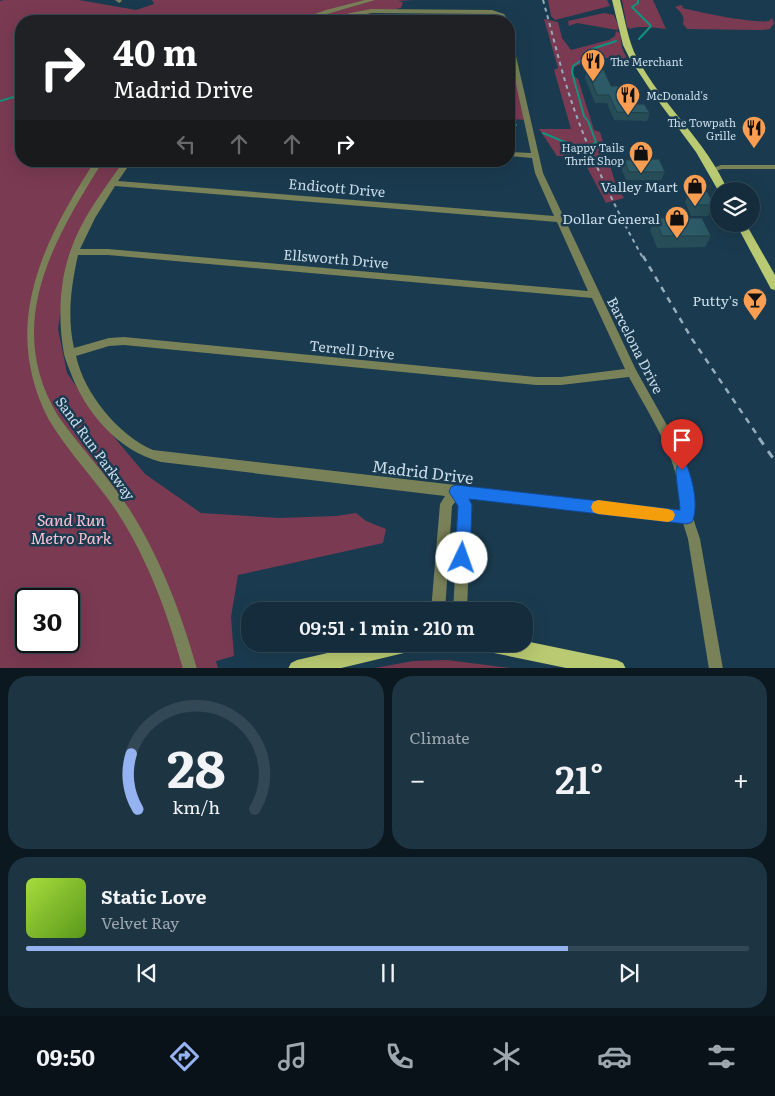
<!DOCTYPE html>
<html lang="en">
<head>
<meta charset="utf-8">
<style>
	:root { --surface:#142c3b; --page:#1d3442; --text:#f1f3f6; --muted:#9da7af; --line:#334855; --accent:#95b2f1 }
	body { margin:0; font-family:Literata,serif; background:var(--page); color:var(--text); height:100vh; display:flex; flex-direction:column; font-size:19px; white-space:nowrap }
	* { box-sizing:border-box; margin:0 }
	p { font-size:16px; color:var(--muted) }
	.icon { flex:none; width:28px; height:28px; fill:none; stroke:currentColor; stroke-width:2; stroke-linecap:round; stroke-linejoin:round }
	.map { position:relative; height:668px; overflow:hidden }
	.details { display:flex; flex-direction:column; gap:8px; padding:8px; background:#0b1820; flex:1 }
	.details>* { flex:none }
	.top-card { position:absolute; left:15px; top:15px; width:500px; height:152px; border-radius:20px; box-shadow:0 5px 20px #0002,0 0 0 1px var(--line); background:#202124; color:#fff; overflow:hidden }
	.controls { position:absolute; left:710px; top:182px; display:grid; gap:10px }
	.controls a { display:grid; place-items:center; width:50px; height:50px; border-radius:50%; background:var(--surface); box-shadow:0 5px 20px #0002,0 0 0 1px var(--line); font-size:25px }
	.speed { position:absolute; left:15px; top:588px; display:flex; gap:10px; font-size:25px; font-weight:700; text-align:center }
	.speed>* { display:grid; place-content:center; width:65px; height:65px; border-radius:50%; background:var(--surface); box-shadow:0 5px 20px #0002,0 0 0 1px var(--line); line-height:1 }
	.speed .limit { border:2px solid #111; border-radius:8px; background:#fff; color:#111 }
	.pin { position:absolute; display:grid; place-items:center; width:42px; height:42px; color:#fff; margin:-51px -21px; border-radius:50% 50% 50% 0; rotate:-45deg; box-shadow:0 0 5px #0007 }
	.pin .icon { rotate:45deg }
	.me { position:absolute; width:55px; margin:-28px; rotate:3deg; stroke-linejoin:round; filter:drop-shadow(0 0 4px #0008) }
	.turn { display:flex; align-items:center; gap:18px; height:105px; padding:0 15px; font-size:22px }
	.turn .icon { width:65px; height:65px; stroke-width:2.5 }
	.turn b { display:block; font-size:35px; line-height:42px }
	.lanes { display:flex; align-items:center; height:48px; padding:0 15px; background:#0003; justify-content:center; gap:25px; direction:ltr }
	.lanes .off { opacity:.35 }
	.big { font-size:38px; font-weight:600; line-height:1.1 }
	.details .widget { flex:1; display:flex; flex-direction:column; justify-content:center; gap:8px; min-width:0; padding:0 18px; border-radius:20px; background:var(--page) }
	.details .dial { align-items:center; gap:0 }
	.dial svg { height:130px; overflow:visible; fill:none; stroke:var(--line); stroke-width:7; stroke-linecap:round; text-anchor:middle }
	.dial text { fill:var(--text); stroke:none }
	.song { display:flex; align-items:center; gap:15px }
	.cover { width:60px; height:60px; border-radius:8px; background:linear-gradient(135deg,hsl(80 70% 55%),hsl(90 70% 35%)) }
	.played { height:5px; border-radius:2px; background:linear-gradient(90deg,var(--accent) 75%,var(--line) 75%) }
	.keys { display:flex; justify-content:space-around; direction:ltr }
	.heat { display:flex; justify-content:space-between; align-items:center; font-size:28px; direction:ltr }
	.details .tiles { flex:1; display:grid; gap:8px; grid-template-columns:1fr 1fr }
	.widget:last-child { grid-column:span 2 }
	.trip { position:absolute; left:241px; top:602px; width:292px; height:50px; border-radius:20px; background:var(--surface); box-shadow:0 5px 20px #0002,0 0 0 1px var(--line); font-weight:600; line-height:50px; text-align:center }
	.tabs { display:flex; height:80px; justify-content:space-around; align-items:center; background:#081218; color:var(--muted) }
	.tabs .icon { width:35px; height:35px }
	.tabs .on { color:var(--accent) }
	.tabs b { font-size:22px; color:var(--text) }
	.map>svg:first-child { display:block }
	.green { fill:#7a3a52; fill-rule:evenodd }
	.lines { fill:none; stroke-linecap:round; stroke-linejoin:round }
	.stream { stroke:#0e947f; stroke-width:2 }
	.minor { fill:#798158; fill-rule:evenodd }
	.major { fill:#baca72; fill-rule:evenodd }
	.rail-far2 { stroke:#96acbb; stroke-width:2; stroke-dasharray:4 4; stroke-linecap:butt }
	.rail-far1 { stroke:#96acbb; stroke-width:2.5; stroke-dasharray:6 6; stroke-linecap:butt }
	.rail { stroke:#96acbb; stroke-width:3; stroke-dasharray:8 8; stroke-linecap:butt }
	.wall { fill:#264d58 }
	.building { fill:#2c5a66; stroke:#1f3f47 }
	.route { fill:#1a73e8; stroke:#114b97 }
	.slow { fill:#f59e0b }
	.labels { text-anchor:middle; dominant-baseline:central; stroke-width:5; stroke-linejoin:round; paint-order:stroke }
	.far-poi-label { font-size:11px; fill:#cbddea; stroke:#1a3b4f; text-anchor:start }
	.poi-label { font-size:14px; fill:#cbddea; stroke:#1a3b4f; text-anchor:end }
	.street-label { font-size:14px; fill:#cbddea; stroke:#1a3b4f }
	.near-street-label { font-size:16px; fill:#cbddea; stroke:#1a3b4f }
	.near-park-label { font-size:16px; font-style:italic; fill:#fbc4d5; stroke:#1a3b4f }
</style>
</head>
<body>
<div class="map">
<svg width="775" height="669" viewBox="0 0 775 669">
	<rect width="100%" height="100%" fill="#1a3b4f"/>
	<g class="green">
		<path d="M4,0H79L136,10L154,4L152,0H412L398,1L403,2L401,8L350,17L337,21H21V161H124L67,266L58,329L67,373L98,418L145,474L201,513L279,518L336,516L356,513L366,521L386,529L383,543L238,575L231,617L234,656L216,661L218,668L0,669V1ZM26,599H69V641H26Z"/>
		<polygon points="548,0 607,0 610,6 555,20 551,16"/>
		<path d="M622,0H653L666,29C657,28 638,25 630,29L627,27Z"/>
		<path d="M681,5L683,6L682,8C698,12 755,24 769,21L772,18L774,23L770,29L762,30L687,29L683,24C685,16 681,12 675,7Z"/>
		<polygon points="604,13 614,15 619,28 617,30 577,23 569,26 568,21"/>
		<polygon points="544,19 558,22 562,38 571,50 609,40 615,36 616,31 620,33 622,48 628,61 620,58 595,58 574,67 572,75 578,79 594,130 600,132 615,182 624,198 606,203 581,156 557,156 539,129 571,129 554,70 558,68"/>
		<polygon points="509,84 519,84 527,120 509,119"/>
		<polygon points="447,660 511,668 375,668 413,661"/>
	</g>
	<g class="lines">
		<g class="stream">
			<polyline points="638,0 638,3 632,7 651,26 639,39"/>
			<polyline points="0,101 21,95"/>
			<polyline points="509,124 516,125"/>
			<polyline points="543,133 572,145"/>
			<polyline points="592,145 596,142 588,121 584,116 572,72 573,66 586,57 592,49 616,41"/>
		</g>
		<g class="minor">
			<polygon points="115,0 121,0 122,1 119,3"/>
			<polygon points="365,0 375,0 303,21 295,21 326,10"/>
			<polygon points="371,9 492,10 504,14 508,21 502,21 500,16 492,14 371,13 333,21 324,21 350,13"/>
			<path d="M509,37L512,39L543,173L636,370L673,436L688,470L693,494V518L700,539L723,669H709L688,539L683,523L468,498L471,505L467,611H453L459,506L456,501L452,506L445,611H431L440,504L445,496L161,462C118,451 85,412 70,371C68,366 65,359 64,354C58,321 59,284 70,252C81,219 104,189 124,161H132L118,181L554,216L535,173L532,158L509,156V152L531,153L509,52ZM115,186L557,222L588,291L108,249H80L95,218ZM78,255H108L592,298L625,369L561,377H536L124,337L109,338L74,348C67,317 71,286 78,255ZM124,345L536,385H561L629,377C652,420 681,461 681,511L153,450C118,435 84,393 76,356L109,346Z"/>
			<path d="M95,161H103C53,241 3,324 58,416C80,447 107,475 128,507C160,557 181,612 197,669H183C168,615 149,562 119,515C98,482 69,454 49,420C0,326 42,243 95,161Z"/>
			<polygon points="721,165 775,165 775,169 722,169 712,172 708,170"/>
		</g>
		<g class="major">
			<path d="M612,0H620C625,19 628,41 637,58C663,106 707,142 728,191L719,192L696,152L653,94L630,59L623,45Z"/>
			<polygon points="736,224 746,224 775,275 775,290 771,289"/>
			<polygon points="525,641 617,660 623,663 626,669 571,669 494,653 488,650 485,644 525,644"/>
			<polygon points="367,644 413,644 410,650 404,653 337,669 288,669 291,663 297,660"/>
		</g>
		<path class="rail-far2" d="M543,0C553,35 561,71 573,106C591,158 616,210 643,258"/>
		<polyline class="rail-far1" points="643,256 692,339 760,439"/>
		<polyline class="rail" points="759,438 775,461"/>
	</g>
	<g class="wall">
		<polygon points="587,70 635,104 650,113 647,121 614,120 607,103 595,103 585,78"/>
		<polygon points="624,160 665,172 661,180 626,180 621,168"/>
		<polygon points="690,191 714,205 708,216 691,216 685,202"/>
		<polygon points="655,218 711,236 705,247 657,248 650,230"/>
	</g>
	<g class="building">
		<polygon points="587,70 604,70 611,86 627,86 635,104 644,104 650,113 617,112 609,95 597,95"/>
		<polygon points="659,159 665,172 629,172 624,160"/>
		<polygon points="690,191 707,191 714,205 697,205"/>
		<polygon points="655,218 702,218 711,236 662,236"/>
	</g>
	<path class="route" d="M682,464L687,466C693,481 699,507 692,522L687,524L469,499L472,505L470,558L467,563L462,565L457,563L455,558L458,506L449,492L451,487L456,485L680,510C680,500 674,473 677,466Z"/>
	<polygon class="slow" points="598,500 668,509 673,511 675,515 673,520 668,522 598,514 593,512 591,507 593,502"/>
	<defs>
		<symbol id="restaurant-pin" viewBox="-11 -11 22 30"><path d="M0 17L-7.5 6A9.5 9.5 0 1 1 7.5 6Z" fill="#fb9e52" stroke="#1a3b4f"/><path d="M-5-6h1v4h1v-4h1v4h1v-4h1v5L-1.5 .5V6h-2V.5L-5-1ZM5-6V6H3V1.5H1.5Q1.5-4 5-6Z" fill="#111"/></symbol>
		<symbol id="shop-pin" viewBox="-11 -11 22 30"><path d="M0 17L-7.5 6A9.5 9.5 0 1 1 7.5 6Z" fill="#fb9e52" stroke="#1a3b4f"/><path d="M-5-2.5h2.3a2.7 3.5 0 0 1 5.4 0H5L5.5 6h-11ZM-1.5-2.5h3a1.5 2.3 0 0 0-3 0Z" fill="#111"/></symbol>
		<symbol id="bar-pin" viewBox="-11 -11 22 30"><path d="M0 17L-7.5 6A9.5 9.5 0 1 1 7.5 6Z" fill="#fb9e52" stroke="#1a3b4f"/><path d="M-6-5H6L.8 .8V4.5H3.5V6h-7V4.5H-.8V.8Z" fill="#111"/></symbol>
	</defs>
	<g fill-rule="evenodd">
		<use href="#restaurant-pin" x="579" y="47" width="28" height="38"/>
		<use href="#restaurant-pin" x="614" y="81" width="28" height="38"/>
		<use href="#restaurant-pin" x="740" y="114" width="28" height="38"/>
		<use href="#shop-pin" x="627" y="139" width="28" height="38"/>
		<use href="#shop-pin" x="681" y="172" width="28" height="38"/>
		<use href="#shop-pin" x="663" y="204" width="28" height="38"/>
		<use href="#bar-pin" x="741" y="286" width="28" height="38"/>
	</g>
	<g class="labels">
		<g class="far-poi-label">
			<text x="610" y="61">The Merchant</text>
			<text x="646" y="95">McDonald's</text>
			<text x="736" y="122" text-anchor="end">The Towpath<tspan x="736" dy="13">Grille</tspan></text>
			<text x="624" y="147" text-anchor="end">Happy Tails<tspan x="624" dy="13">Thrift Shop</tspan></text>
		</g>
		<g class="poi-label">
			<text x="678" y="186">Valley Mart</text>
			<text x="660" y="218">Dollar General</text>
			<text x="738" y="300">Putty's</text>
		</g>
		<g class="street-label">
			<text transform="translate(337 187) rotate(5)">Endicott Drive</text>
			<text transform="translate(336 258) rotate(5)">Ellsworth Drive</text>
			<text transform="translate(636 345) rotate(63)">Barcelona Drive</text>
			<text transform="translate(352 349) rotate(6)">Terrell Drive</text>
			<text transform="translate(96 448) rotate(54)">Sand Run Parkway</text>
		</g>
		<g class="near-street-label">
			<text transform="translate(423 471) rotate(7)">Madrid Drive</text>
		</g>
		<g class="near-park-label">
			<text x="71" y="519">Sand Run<tspan x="71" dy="18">Metro Park</tspan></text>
		</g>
	</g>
</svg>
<div class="controls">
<a><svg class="icon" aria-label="layers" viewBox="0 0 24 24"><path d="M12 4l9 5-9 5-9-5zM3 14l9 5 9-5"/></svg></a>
</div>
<div class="speed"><div class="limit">30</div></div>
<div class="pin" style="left:682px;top:470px;background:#d93025"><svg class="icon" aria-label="arrive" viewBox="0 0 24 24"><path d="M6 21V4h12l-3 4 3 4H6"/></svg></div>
<svg class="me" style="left:462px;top:558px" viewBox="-20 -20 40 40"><circle r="19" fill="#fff"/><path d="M0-13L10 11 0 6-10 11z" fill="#1a73e8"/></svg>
<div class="trip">09:51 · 1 min · 210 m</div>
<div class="top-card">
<div class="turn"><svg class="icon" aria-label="right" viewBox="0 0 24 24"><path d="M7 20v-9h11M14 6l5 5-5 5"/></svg><div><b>40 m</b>Madrid Drive</div></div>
<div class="lanes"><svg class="icon off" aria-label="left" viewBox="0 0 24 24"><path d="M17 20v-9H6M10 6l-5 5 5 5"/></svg><svg class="icon off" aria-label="ahead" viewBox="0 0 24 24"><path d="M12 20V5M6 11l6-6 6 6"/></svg><svg class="icon off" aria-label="ahead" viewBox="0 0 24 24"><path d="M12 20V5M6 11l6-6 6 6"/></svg><svg class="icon" aria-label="right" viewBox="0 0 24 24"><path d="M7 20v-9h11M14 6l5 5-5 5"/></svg></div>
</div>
</div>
<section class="details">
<div class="tiles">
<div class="widget dial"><svg viewBox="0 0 100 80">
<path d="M14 69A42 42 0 1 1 86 69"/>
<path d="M14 69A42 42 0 0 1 10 35" stroke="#95b2f1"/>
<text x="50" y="56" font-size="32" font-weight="700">28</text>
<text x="50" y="72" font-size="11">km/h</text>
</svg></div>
<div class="widget"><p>Climate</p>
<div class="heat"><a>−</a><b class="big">21°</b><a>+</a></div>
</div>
<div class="widget">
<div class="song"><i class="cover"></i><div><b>Static Love</b><p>Velvet Ray</p></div></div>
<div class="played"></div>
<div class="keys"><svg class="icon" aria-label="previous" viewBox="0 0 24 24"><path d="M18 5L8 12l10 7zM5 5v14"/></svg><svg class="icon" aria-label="pause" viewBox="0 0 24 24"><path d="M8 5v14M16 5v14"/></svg><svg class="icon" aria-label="next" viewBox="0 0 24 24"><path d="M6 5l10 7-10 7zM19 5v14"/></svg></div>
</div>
</div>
</section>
<nav class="tabs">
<b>09:50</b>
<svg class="icon on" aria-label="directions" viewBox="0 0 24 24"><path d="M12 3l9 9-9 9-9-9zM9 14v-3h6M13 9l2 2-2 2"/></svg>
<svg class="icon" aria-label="music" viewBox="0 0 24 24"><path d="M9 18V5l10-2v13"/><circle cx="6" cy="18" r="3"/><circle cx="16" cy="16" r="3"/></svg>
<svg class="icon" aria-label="phone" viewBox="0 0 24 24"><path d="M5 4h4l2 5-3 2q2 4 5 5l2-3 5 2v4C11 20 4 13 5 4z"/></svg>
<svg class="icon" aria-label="climate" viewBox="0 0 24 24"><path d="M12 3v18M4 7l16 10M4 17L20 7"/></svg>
<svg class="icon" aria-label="car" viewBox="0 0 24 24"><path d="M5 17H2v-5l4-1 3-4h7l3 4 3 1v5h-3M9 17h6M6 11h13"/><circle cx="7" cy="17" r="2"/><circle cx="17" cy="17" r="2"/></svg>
<svg class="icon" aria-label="filters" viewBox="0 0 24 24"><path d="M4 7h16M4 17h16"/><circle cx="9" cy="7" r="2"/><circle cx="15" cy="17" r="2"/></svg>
</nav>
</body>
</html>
